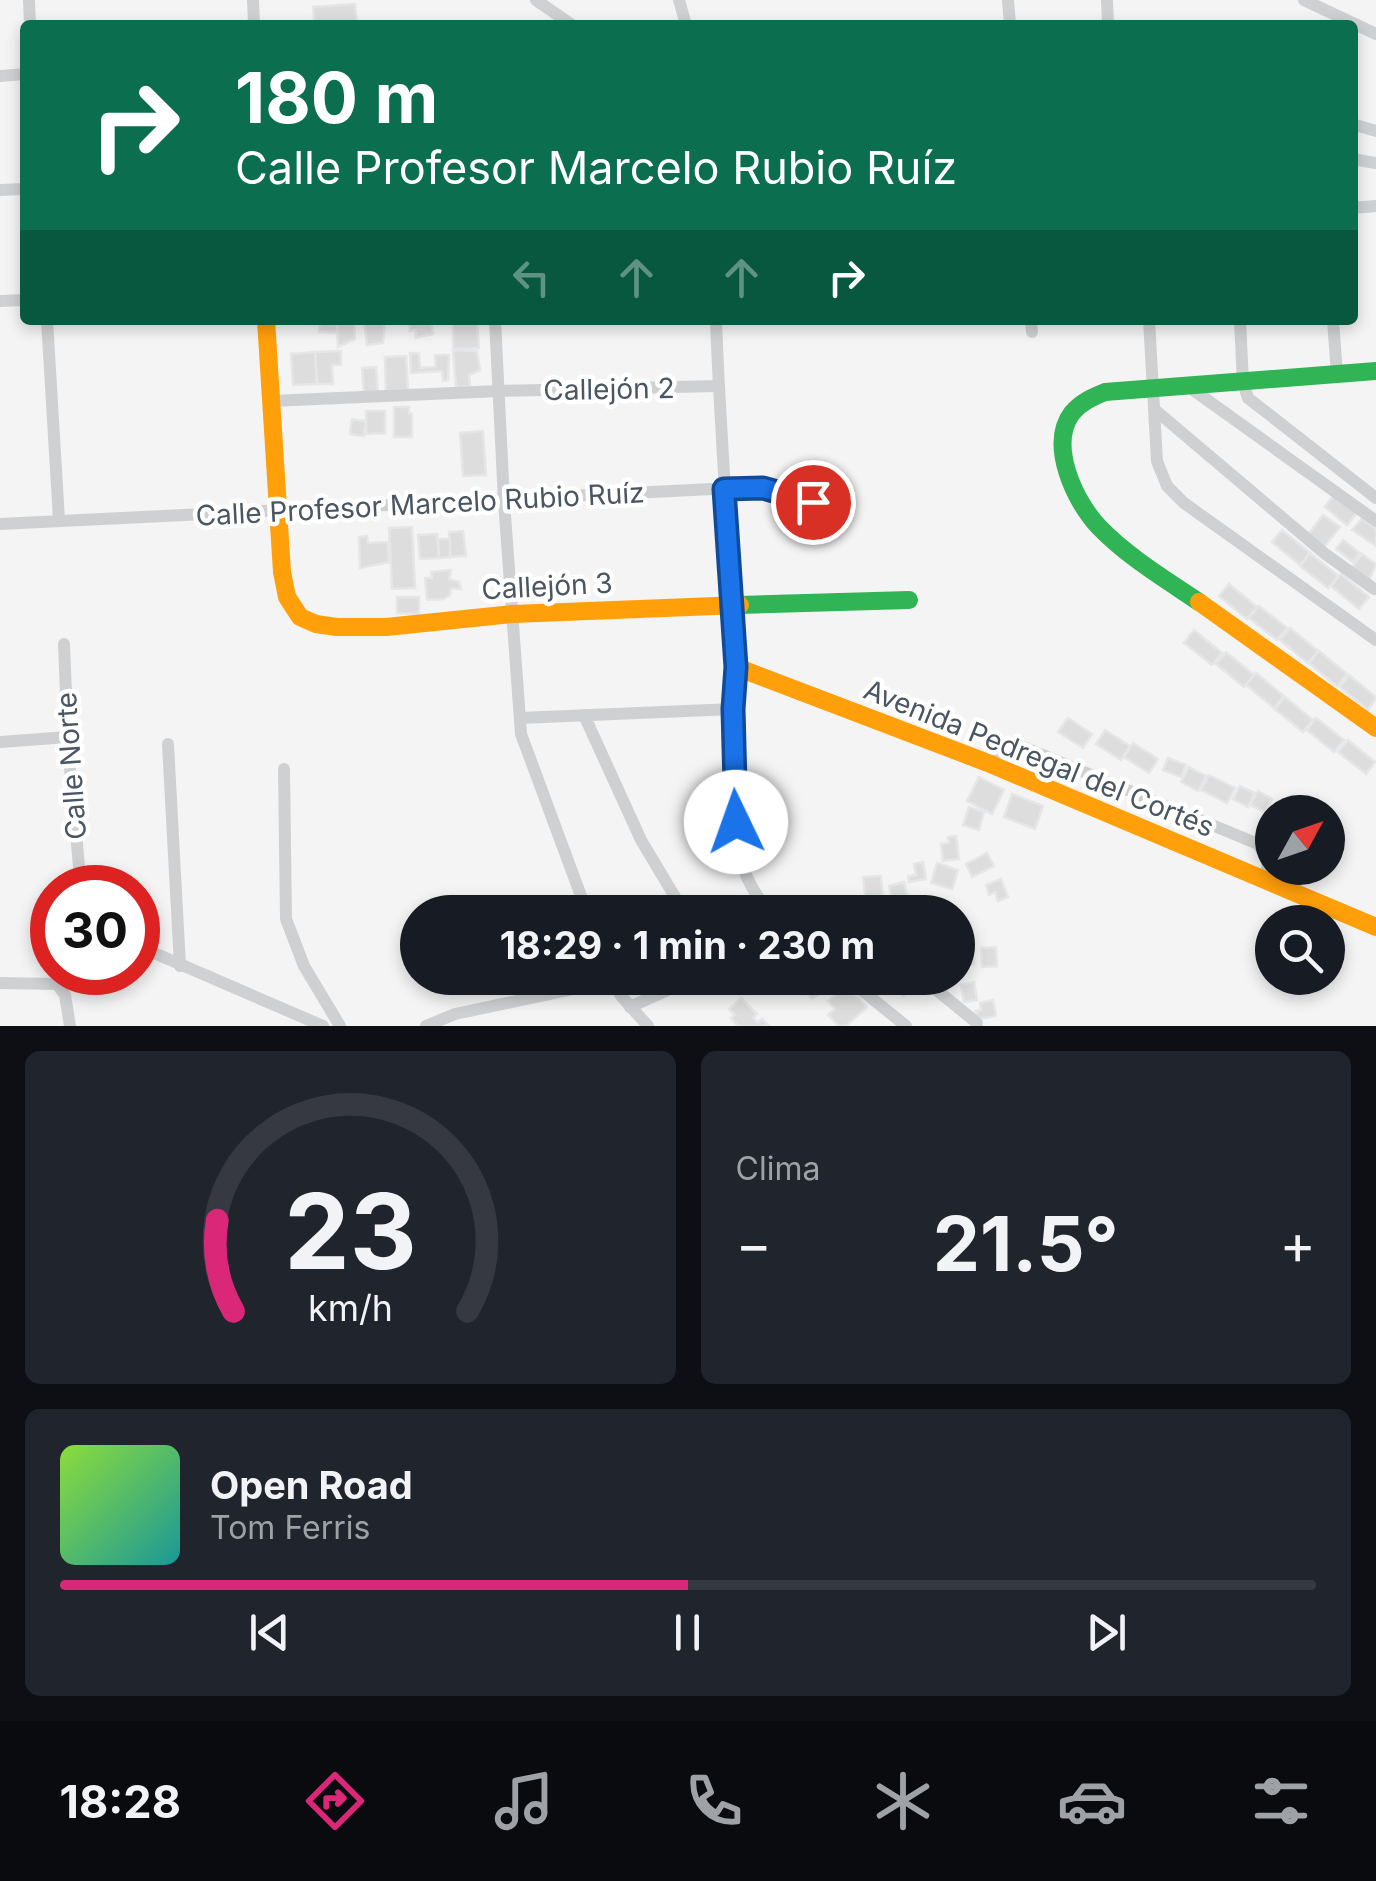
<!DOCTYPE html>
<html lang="es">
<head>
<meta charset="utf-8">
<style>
	:root { --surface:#171b24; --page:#20242c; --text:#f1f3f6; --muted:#9ea1a6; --line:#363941; --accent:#db2777 }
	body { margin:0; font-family:Inter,sans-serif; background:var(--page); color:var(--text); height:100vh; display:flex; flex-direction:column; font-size:38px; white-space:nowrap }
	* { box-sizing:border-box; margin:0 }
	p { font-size:32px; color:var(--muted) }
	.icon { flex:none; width:55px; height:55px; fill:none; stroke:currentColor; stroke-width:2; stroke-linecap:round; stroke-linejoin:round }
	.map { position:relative; height:1026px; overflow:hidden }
	.details { display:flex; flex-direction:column; gap:25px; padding:25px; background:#0d0f14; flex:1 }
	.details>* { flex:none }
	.guide { position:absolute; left:20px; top:20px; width:1338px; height:305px; border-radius:10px; box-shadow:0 5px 15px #0003; background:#0b6e4f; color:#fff; overflow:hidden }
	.needle { width:65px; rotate:50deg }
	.tools { position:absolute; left:1255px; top:795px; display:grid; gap:20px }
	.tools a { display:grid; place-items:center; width:90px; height:90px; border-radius:50%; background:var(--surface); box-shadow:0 5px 15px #0003; font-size:50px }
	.speed { position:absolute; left:30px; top:865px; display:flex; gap:20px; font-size:50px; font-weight:700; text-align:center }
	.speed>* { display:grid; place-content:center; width:130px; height:130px; border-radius:50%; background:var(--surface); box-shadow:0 5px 15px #0003; line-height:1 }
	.speed .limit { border:15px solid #d22; background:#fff; color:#111 }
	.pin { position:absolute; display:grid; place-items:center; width:85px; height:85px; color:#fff; margin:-42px; border:5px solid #fff; border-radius:50%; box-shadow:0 2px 10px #0007 }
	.me { position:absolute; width:110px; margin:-55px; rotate:357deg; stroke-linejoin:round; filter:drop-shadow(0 0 8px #0008) }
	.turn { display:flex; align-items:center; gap:35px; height:210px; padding:0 50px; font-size:45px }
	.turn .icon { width:130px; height:130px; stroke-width:2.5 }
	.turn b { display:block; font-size:70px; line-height:85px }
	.lanes { display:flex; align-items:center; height:95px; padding:0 50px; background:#0003; justify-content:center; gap:50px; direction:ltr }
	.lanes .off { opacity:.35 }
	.big { font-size:75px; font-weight:700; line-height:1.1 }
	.details .card { flex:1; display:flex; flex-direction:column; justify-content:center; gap:15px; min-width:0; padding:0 35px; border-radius:15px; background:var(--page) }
	.details .dial { align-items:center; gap:0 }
	.dial svg { height:260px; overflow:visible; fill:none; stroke:var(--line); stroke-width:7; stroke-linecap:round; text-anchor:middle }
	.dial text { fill:var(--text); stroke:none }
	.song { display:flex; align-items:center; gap:30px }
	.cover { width:120px; height:120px; border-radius:15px; background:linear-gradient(135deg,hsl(90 70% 55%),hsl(180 70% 35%)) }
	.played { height:10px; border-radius:5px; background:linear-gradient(90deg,var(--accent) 50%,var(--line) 50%) }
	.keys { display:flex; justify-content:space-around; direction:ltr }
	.heat { display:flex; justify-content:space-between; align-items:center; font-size:55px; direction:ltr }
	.details .tiles { flex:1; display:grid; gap:25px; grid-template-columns:1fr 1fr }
	.card:last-child { grid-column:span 2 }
	.trip { position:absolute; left:400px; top:895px; width:575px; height:100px; border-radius:50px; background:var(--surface); box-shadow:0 5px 15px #0003; font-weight:700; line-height:100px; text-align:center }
	.tabs { display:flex; height:160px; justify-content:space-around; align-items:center; background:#090b0e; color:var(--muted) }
	.tabs .icon { width:70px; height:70px }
	.tabs .active { color:var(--accent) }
	.tabs b { font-size:45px; color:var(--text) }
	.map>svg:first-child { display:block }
	.building { fill:#ddddde; stroke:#e5e6e7; stroke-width:2.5 }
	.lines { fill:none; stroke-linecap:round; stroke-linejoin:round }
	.street { stroke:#ced0d2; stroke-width:12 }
	.fast { stroke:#30b455; stroke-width:18 }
	.slow { stroke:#ff9f0a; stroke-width:18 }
	.route-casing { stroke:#114b97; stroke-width:25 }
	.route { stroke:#1a73e8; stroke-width:18 }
	.labels { text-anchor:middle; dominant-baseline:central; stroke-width:9; stroke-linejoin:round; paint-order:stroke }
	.street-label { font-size:28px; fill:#4a5661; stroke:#fff }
</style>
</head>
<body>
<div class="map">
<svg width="1376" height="1026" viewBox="0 0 1376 1026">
	<rect width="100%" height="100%" fill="#f4f4f4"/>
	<g class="building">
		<polygon points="355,4 357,24 315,25 313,7"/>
		<polygon points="320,320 337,320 337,333 319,332"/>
		<polygon points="337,320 354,320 355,339 338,347"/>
		<polygon points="364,320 385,320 383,343 367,345"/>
		<polygon points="409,320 431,320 433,334 416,338 415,330 410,331"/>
		<polygon points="459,320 477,320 479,348 453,349 453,323"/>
		<polygon points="453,350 477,351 480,370 469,375 470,386 456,387"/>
		<polygon points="341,351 341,365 332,365 333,384 317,384 315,352"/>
		<polygon points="315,352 317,384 293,385 291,354"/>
		<polygon points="410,353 419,353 420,368 436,367 435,355 449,355 448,380 443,381 442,371 411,373"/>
		<polygon points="406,356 408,390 386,391 385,357"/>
		<polygon points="376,367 378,393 364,394 362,368"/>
		<polygon points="394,407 409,407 409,413 412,414 412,437 394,437"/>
		<polygon points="366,411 385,411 385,433 366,434"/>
		<polygon points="352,419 366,421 364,436 350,434"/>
		<polygon points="483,431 486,475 463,476 460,433"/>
		<polygon points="1334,495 1357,513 1347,525 1325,507"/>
		<polygon points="1323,515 1340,527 1324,547 1308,535"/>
		<polygon points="1362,519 1376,529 1376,546 1352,530"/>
		<polygon points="412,527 415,588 392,589 389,528"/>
		<polygon points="1282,530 1310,553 1300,565 1272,542"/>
		<polygon points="463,531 466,556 450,557 449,532"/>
		<polygon points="437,534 439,558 420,559 418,535"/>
		<polygon points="367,536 368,543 388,542 389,562 360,568 359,537"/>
		<polygon points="438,539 450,539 450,557 439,558"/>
		<polygon points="1343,540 1360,553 1353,562 1336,549"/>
		<polygon points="1310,553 1338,576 1328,588 1300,566"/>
		<polygon points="1362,554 1376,564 1369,580 1352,567"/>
		<polygon points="451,570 449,579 459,582 461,589 451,588 450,595 444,599 427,600 425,578 432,578 431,572"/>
		<polygon points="1341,574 1369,597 1359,609 1331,586"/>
		<polygon points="1229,584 1257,607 1247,619 1219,596"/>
		<polygon points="397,597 419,597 419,614 397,613"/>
		<polygon points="1259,606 1287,628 1277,640 1249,618"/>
		<polygon points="1290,628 1318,651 1308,663 1280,640"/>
		<polygon points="1194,630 1222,653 1212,665 1184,643"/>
		<polygon points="1319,651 1347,674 1337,686 1309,663"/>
		<polygon points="1226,652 1254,675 1244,687 1216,664"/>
		<polygon points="1256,673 1284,696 1274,708 1246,685"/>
		<polygon points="1349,675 1376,697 1368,710 1340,687"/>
		<polygon points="1285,697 1313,720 1303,732 1275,709"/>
		<polygon points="1068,718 1092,734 1083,748 1058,732"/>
		<polygon points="1316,718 1344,740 1334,752 1307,730"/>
		<polygon points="1105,730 1130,746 1121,760 1096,744"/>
		<polygon points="1348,740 1375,762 1366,774 1338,752"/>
		<polygon points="1133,743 1158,759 1149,773 1124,757"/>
		<polygon points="1168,758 1186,765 1181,777 1163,770"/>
		<polygon points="1189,767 1206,776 1198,791 1181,782"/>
		<polygon points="1209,775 1235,788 1227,803 1201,790"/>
		<polygon points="979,777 1004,790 992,814 967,801"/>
		<polygon points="1240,786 1255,793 1248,807 1233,799"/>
		<polygon points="1258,791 1272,799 1265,812 1250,805"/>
		<polygon points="1012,794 1043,806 1035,829 1004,817"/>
		<polygon points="969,807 984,812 979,830 963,825"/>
		<polygon points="956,836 959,859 943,861 941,844 949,843 948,837"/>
		<polygon points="987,853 994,866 972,877 966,864"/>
		<polygon points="923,862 926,879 909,882 908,876 916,875 914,864"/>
		<polygon points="937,863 958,870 952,889 931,883"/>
		<polygon points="881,876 883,901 866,903 863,877"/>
		<polygon points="1001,879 1008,897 998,901 995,892 989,895 986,885"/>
		<polygon points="904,882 911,912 895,912 889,886"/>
		<polygon points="958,943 962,943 963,950 972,949 974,964 958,966"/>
		<polygon points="996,947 997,966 982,967 981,948"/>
		<polygon points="796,978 829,978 833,983 812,999"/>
		<polygon points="888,978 901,978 911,990 903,996"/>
		<polygon points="974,982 977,1000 964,1002 961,985"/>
		<polygon points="846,985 867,1007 846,1026 839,1026 828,1015 835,1009 828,1001"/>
		<polygon points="741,998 757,1014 753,1018 758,1023 762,1019 769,1026 738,1026 731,1018 735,1015 729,1009"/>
		<polygon points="993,1000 996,1016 978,1019 976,1011 981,1010 980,1003"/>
	</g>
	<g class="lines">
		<g class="street">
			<polyline points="29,0 30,25"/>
			<polyline points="253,0 254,25"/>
			<polyline points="536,0 572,25"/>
			<polyline points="679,0 686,25"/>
			<polyline points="1008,0 1010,25"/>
			<polyline points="1107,0 1108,25"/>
			<polyline points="1304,0 1376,34"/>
			<polyline points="0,76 25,74"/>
			<polyline points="1352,124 1376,131"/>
			<polyline points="1352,159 1376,163"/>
			<polyline points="0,190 25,189"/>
			<polyline points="1352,208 1376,206"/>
			<polyline points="0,301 25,300"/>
			<polyline points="47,320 59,520"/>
			<polyline points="495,320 504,501 521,734 587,912"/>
			<path d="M716,320C720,434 730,548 735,662C738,727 727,794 741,859C745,879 757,897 769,912"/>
			<polyline points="1031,320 1032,332"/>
			<polyline points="1149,320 1157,461 1167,486 1184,503 1376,640"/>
			<polyline points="1240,320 1243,383 1248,398 1376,498"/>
			<polyline points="1333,320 1337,374"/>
			<polyline points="1189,387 1376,521"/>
			<polyline points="271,401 499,391 719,386"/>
			<polyline points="1154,409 1324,553 1374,589"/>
			<polyline points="0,524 754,487 837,509"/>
			<polyline points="64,644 68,746 81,888"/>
			<polyline points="584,715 641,840 684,912"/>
			<polyline points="520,718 733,709"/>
			<polyline points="0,742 68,737"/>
			<polyline points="168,744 180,966"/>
			<polyline points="988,763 1005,747 1016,744 1258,844 1267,858 1268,883"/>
			<polyline points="284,769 286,919 304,966 340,1026"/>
			<polyline points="138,946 323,1026"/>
			<polyline points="610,978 622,997 648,1026"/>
			<polyline points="847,978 906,1026"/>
			<polyline points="922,978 977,1023"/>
			<polyline points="0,983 57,984 65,995 70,1026"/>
			<polyline points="630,1007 694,978"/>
			<polyline points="426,1026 455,1014 611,981"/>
		</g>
		<g class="fast">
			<path d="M1199,602C1165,579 1128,557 1099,527C1075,502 1048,445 1072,413C1081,402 1093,397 1105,392L1376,371"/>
			<polyline points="740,605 909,600"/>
		</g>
		<g class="slow">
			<polyline points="266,320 282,572 287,597 300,617 316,624 337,627 386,627 513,614 740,605"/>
			<polyline points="1199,602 1376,728"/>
			<polyline points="736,667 988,763 1376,927"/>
		</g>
	</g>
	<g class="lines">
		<defs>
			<polyline id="route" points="736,822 733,709 736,667 724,489 763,488 813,502"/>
		</defs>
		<use href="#route" class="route-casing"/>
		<use href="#route" class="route"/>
	</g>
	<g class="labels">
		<g class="street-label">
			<text transform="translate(609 389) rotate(-1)">Callejón 2</text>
			<text transform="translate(420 504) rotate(-3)">Calle Profesor Marcelo Rubio Ruíz</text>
			<text transform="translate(547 586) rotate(-3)">Callejón 3</text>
			<text transform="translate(1039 758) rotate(22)">Avenida Pedregal del Cortés</text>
			<text transform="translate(71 766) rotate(-94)">Calle Norte</text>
		</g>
	</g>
</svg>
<div class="tools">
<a><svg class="needle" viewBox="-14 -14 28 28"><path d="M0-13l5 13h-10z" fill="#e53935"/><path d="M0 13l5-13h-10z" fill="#9ea1a6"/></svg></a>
<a><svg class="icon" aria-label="search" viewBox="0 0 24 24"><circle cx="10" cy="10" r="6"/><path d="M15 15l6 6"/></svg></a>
</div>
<div class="speed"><div class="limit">30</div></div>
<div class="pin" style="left:813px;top:502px;background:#d93025"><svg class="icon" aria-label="arrive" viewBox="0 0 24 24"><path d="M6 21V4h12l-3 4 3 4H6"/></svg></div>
<svg class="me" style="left:736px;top:822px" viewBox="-20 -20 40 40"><circle r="19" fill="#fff"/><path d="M0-13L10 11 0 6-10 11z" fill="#1a73e8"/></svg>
<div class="trip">18:29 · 1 min · 230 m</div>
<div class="guide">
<div class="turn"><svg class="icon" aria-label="right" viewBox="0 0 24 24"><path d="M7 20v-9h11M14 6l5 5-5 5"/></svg><div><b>180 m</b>Calle Profesor Marcelo Rubio Ruíz</div></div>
<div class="lanes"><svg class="icon off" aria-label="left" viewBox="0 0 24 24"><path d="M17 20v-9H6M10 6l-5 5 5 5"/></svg><svg class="icon off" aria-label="ahead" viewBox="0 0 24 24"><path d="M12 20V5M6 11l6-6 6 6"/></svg><svg class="icon off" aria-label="ahead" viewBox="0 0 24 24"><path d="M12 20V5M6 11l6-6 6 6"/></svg><svg class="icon" aria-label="right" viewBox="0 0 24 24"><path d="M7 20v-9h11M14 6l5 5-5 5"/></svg></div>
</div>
</div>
<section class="details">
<div class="tiles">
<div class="card dial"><svg viewBox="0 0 100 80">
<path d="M14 69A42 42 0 1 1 86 69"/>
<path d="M14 69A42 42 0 0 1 9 41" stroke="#db2777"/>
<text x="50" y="56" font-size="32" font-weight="700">23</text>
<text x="50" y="72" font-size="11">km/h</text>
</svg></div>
<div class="card"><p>Clima</p>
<div class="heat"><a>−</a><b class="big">21.5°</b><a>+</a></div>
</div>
<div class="card">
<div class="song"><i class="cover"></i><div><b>Open Road</b><p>Tom Ferris</p></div></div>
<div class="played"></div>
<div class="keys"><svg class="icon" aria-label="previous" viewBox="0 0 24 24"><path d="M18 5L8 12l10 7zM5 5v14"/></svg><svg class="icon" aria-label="pause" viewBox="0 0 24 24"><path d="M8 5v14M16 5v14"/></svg><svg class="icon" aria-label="next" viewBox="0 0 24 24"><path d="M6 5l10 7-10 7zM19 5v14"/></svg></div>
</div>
</div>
</section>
<nav class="tabs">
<b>18:28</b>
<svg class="icon active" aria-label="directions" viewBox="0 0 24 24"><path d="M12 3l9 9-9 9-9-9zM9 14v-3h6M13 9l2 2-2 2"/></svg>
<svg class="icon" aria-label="music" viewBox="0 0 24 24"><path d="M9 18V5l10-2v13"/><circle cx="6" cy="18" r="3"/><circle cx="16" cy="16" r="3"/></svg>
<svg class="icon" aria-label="phone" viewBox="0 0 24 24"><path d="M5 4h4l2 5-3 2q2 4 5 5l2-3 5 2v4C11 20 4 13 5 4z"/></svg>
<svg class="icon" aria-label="climate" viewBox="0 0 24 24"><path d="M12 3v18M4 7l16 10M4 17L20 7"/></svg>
<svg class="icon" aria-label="car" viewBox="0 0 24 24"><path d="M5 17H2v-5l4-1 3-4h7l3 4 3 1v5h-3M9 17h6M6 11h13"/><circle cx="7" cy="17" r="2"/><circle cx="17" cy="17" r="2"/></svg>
<svg class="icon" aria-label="filters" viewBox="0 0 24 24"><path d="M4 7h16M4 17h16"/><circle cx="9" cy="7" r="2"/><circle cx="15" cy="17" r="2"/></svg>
</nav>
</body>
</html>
